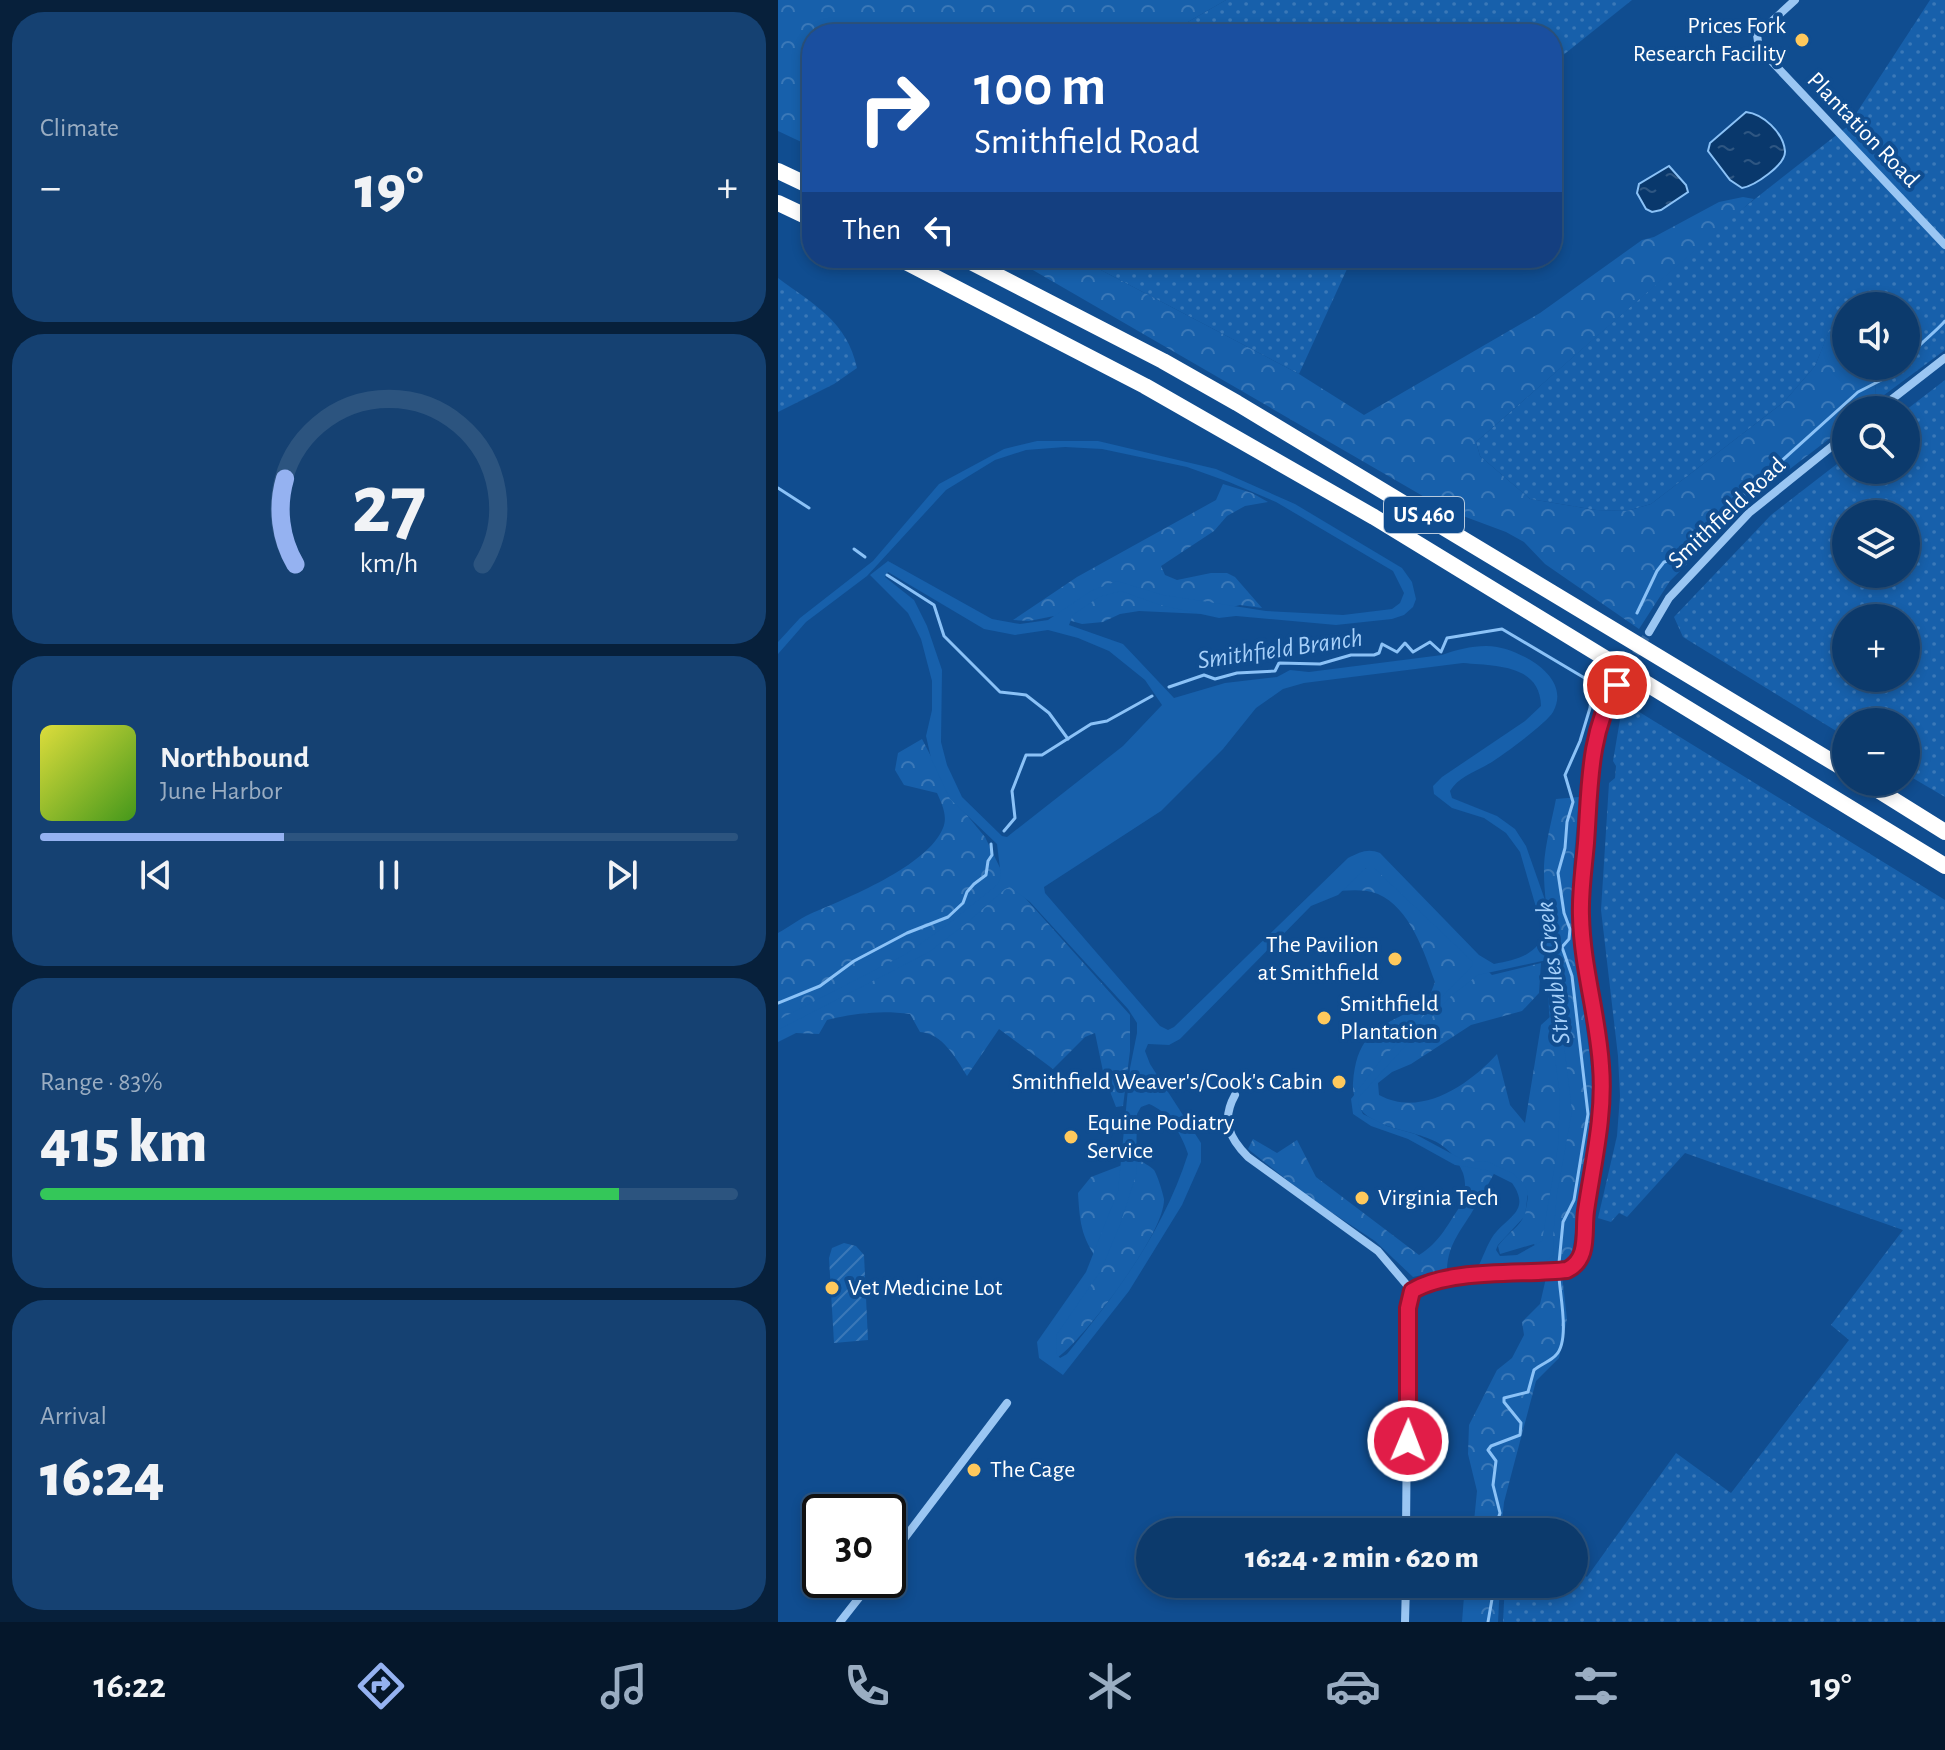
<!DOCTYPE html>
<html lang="en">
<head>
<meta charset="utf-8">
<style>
	:root { --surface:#0c3a6c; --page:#154172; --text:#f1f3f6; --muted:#9aadc2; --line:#2c547f; --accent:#95b2f1 }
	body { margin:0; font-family:"Alegreya Sans",sans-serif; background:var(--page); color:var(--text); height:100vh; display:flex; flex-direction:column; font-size:30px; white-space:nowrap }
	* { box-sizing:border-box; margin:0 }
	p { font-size:26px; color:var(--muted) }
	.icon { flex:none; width:44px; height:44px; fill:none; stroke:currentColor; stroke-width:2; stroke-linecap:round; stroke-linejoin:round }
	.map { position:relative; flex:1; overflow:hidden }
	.side { display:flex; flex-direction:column; gap:12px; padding:12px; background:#07203b; width:778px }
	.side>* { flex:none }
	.top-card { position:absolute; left:24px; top:24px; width:760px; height:244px; border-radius:32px; box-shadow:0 4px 12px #0003,0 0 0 2px var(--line); background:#1a4fa0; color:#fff; overflow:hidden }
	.fabs { position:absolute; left:1054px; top:292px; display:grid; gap:16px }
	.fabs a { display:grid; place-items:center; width:88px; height:88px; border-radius:50%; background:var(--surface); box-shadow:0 4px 12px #0003,0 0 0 2px var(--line); font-size:40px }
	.speed { position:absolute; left:24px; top:1494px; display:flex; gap:16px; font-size:40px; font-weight:700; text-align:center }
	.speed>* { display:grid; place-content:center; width:104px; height:104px; border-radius:50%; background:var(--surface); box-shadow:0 4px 12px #0003,0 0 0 2px var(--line); line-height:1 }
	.speed .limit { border:4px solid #111; border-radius:12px; background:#fff; color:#111 }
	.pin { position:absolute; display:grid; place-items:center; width:68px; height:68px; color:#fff; margin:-34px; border:4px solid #fff; border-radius:50%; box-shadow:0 2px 8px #0007 }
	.me { position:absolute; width:88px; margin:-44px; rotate:1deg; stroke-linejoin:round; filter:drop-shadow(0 0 6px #0008) }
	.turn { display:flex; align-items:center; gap:28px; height:168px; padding:0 40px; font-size:36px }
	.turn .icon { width:104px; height:104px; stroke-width:2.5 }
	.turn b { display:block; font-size:56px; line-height:68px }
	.then { display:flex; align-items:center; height:76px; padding:0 40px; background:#0003; gap:16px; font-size:30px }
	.big { font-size:60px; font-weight:800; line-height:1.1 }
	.side .card { flex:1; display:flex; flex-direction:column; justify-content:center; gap:12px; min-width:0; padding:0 28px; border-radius:32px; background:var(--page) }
	.side .dial { align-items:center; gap:0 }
	.dial svg { height:208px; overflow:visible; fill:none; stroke:var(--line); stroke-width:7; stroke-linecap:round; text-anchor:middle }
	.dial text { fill:var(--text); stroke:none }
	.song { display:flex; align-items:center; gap:24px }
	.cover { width:96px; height:96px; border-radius:12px; background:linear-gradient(135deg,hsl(60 70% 55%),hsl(100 70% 35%)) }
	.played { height:8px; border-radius:4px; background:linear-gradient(90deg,var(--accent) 35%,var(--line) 35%) }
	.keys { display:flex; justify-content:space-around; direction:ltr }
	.heat { display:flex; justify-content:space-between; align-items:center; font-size:44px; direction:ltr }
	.charge { height:12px; border-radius:6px; background:linear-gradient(90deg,#34c759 83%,var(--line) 0) }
	.trip { position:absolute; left:358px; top:1518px; width:452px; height:80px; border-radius:40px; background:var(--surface); box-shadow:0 4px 12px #0003,0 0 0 2px var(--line); font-weight:800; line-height:80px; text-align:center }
	.menu { display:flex; height:128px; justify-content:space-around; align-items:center; background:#05172b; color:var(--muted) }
	.menu .icon { width:56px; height:56px }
	.menu .selected { color:var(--accent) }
	.menu b { font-size:36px; color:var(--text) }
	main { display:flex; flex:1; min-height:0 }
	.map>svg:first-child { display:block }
	.grass { fill:url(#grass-dots); fill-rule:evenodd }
	.forest { fill:url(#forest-crowns) }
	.park { fill:#1760ab; fill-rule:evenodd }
	.garden { fill:url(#garden-furrows) }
	.water { fill:url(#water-ripples); stroke:#8bc2f7; stroke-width:2 }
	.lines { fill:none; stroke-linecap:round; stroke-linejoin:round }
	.stream { stroke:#8bc2f7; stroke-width:3 }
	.street-tunnel { stroke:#3468a1; stroke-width:8; stroke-dasharray:8 4; stroke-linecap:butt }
	.street { stroke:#9ac6f3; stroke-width:8 }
	.highway { stroke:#fff; stroke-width:16 }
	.route-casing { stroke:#92132f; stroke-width:20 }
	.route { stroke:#e11d48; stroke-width:14 }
	.poi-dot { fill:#ffc95c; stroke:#104d90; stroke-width:3 }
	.labels { text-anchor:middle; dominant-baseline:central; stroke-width:8; stroke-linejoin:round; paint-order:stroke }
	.shield { fill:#104d90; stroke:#b7cade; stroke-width:2 }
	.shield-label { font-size:22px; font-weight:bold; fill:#fff }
	.poi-label { font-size:24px; fill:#fff; stroke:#104d90; text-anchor:start }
	.street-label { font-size:24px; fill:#fff; stroke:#104d90 }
	.water-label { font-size:26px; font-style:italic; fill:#a6d0fa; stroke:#104d90 }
</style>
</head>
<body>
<main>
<section class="side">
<div class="card"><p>Climate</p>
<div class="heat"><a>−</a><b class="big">19°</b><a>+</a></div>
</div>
<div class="card dial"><svg viewBox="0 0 100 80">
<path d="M14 69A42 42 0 1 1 86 69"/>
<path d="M14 69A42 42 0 0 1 10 36" stroke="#95b2f1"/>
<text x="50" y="56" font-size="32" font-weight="700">27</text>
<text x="50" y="72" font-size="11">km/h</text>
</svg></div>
<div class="card">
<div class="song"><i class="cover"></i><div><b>Northbound</b><p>June Harbor</p></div></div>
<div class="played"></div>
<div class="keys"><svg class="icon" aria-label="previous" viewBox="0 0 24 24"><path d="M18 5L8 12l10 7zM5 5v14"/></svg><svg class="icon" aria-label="pause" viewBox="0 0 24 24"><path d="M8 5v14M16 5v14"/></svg><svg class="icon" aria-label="next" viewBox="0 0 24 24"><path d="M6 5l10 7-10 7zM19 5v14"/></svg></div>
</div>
<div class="card"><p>Range · 83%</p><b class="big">415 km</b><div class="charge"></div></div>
<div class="card"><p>Arrival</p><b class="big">16:24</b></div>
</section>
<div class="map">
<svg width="1167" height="1622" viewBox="0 0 1167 1622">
	<defs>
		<pattern id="grass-dots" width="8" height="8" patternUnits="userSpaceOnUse" patternTransform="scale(2)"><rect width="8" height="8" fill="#1760ab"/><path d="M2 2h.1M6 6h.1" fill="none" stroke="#3a78b8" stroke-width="1.8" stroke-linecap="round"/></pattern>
		<pattern id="forest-crowns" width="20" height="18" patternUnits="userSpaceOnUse" patternTransform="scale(2)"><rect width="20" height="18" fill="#1760ab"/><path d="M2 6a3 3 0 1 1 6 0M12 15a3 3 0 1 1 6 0" fill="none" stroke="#3a78b8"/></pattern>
		<pattern id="garden-furrows" width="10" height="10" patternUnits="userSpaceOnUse" patternTransform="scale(2)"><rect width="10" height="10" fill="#1760ab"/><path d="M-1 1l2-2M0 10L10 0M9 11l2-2" fill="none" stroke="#3a78b8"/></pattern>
		<pattern id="water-ripples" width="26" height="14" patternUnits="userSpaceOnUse" patternTransform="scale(2)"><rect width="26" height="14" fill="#09386c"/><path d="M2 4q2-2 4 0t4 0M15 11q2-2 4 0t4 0" fill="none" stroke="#2e5682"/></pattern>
	</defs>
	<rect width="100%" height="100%" fill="#104d90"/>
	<g class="grass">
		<polygon points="448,0 854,0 774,64 774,34 389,34"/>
		<polygon points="1152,0 1167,0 1167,350 1098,401 1097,366 1128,366 1128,306 1068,306 1068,330 1056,320 1037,366 1006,402 873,504 849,511 818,510 752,499 702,456 698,442 959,213 1070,126"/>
		<polygon points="300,258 574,258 521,374"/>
		<path d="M0,278C36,305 69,321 79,368L56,384L0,412Z"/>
		<path d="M1167,380V797L1128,774V722H1068V737L905,637L896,617L993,515L1068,457V470H1128V410ZM1128,514V574H1068V514ZM1128,618V678H1068V618Z"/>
		<polygon points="845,702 1167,900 1167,1622 725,1622 727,1584 796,1584 796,1568 809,1577 898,1453 953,1493 1071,1340 1053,1325 1125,1230 907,1153 849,1217 841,1213 833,1222 820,1218 839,1136 842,1096 840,1056 823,910 831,783 837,778 838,766 835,761"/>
	</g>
	<g class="forest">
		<polygon points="0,0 448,0 389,34 34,34 34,147 0,131"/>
		<polygon points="965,197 976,199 698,442 702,456 752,499 818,510 849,511 873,504 1006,402 1037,366 1056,319 1068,330 1068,366 1097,366 1098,401 1088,410 1068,410 1068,426 1004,475 961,513 892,581 861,629 767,564 746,542 728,532 669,510 234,258 300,258 521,374 586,415 762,313 864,240 876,237 941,202"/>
		<polygon points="445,484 474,493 490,502 467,506 449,516 436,531 383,566 387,575 399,580 433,573 449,573 457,577 484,608 462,605 426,614 361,611 342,614 325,622 304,624 276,616 251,621 235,620 299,577 438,500"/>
		<path d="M144,739L174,797L207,837L224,872L352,1015V1051L345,1106L338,1107L326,1076L317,1033L307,1037L275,1069L221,1029L189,1076C178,1058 164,1033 142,1032L132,1014C103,1010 77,1013 49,1020L41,1034L18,1033L0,1042V933C11,927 21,919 32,914C67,899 150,866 165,828C170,816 164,804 159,793L126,785L117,770L120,753Z"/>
		<path d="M801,797L795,868L803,989L815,1082L810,1145L794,1253L788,1261L769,1265L756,1244L722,1254L720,1246C739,1222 746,1229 750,1196L735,1175L719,1168C712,1181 705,1194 697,1207C685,1228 670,1243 669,1269L635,1277L597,1241L532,1198L470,1149L475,1139L499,1153L519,1140L538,1177L641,1255C661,1243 668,1227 681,1208C687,1198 689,1185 685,1173C668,1129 628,1138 594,1119C581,1112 574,1097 575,1083C579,1028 606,1026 649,1003L657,982C646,952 632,908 600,894C585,888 566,891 550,892L573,873L598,865L714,975L763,963L761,993L744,1011L693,1025L633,1064L614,1072L600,1083L601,1095C643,1118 691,1085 719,1054L732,1105L747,1123L763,1025L782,1008C780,962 765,912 766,866C767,844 774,820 778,799Z"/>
		<path d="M360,1159C364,1162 372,1166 376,1170C379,1174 385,1193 386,1199C387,1233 307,1338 279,1358L273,1347L279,1329L324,1266C304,1239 302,1227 300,1193L313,1177Z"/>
		<polygon points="784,1275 789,1319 781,1358 758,1381 726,1502 723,1532 695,1532 699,1491 690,1454 691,1425 719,1370 734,1358 746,1335 744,1322 762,1304 768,1278"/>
		<polygon points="687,1584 722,1584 720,1622 684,1622"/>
	</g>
	<path class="park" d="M259,441H320L438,469L517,504L624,568L634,582L638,599L635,607L626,615L614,619L558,625L458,616L441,618L382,605L343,591L321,597L295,615L291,625L345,644L396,698L447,683L499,677L512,670L531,672L664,655C680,649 702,644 719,647C746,652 794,678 775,712C769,723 719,760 707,766C694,773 680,778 672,791L674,798L719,816L737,829L748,846L767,900L781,963L785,1037L794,1111L779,1194L775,1237L776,1255L765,1263L701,1265C706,1255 711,1239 719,1231C733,1215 752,1209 734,1183L708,1170L677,1165L630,1139L593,1126L575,1114L573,1099L603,1060L694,966L695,962L596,868H588L560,895L533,906L402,1039L391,1045L370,1044L367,1051L372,1064L423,1143V1162L404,1205L351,1291L285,1375L261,1358L259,1342L308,1272L340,1191L352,1068L359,1033V1023L350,1009L252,902L232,887L227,889L190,922L151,952L0,1030V1020L128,954L169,925L219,885L223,877L219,844L172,799L153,758L148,736L154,710V681L143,639L130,613L92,575L110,561L214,619L242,624L270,620L313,591L339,581L385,595L488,611L565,615L614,609L622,603L626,593L615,571L498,502L451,482L409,467L324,449L287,447L248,450L217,460L168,490L89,576L28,622L0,654V642L22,618L95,561L161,484L226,449ZM110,572L206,629L237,635L270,630L300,638L331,651L367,680L384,705L345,746L229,837L224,836L184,797L169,765L163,742L164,670L149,626L136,600L107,577ZM685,663C717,666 762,664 763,706L747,721L664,777L655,786L656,794L674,808L706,818L728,833L742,852L766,935C756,956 738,960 716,964L701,955L602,853C590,848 582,852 570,858L396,1027L390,1030L382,1026L267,893L266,887L383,811L445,749L478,708L505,689L526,683ZM769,960L771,1012L782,1096L780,1146L764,1241L739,1255L722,1256L718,1250L720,1245L747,1216L750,1192L745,1182L734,1173L710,1162L687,1161L637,1134L609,1126L585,1114L580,1103L581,1097L673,996L700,975ZM371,1104C390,1111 404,1135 410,1154C386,1230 339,1293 289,1354L282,1358L278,1353L279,1334L322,1272L342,1225L358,1175L359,1114L363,1107Z"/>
	<polygon class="garden" points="66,1243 78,1246 86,1255 90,1340 56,1343 51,1258 54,1248"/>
	<g class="water">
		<path d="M968,112C985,114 1005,132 1007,151C1008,165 976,186 964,188L952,180L930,151L932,143Z"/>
		<polygon points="891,166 908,185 910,192 883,210 874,212 868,209 859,193 861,184"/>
	</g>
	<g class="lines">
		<g class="stream">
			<path d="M1128,361C1136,347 1155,335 1167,321"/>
			<polyline points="0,488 31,508"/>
			<polyline points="76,549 87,557"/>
			<polyline points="109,575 156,605 166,636 222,692 248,695 271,713 290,739"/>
			<polyline points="859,613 879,571 886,562 906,557 932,522 954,514 958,502 1080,392 1119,372 1125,366"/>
			<polyline points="391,687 426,675 437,679 459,673 497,671 501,663 542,664 573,655 596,655 601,653 604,644 619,652 627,643 635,652 652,642 663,652 669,638 724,629 815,683 812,708 802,741 787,775 795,802 789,822 787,848 780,873 786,913 792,929 791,939 784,947 794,976 810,1114 796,1200 785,1222 781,1263"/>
			<polyline points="226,831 237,818 234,791 248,755 264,755 313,724 329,721 374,696"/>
			<polyline points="0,1003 42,986 76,961 129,933 170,917 185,903 189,892 196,884 208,875 210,861 214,855 213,844"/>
			<path d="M706,1532L720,1519L722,1513L715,1485L718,1461L710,1450L713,1446L742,1435L743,1423L726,1402V1398L750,1392L756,1370C763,1364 773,1361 778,1355C792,1341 782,1295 781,1277"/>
			<polyline points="703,1584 714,1599 710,1622"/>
		</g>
		<polyline class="street-tunnel" points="839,685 871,632"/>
		<g class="street">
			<polyline points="1017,0 979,35 981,48 1167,245"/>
			<polyline points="1100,410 1167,358"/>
			<polyline points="871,632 891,598 971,513 1068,435"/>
			<path d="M457,1095C443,1120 451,1138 470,1157L600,1251L634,1291"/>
			<path d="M628,1532L630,1308L634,1291C670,1269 746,1274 789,1270C812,1259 805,1232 808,1211C815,1163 827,1115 823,1066C820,1016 804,967 803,916C802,892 806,867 808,843C812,789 810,733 839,685"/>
			<polyline points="110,1560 229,1403"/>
			<polyline points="62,1622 95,1580"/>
			<polyline points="627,1622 628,1584"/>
		</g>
		<g class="highway">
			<polyline points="0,171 34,187"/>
			<polyline points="0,203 34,219"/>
			<polyline points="120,258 367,386 596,517 1167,866"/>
			<polyline points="185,258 385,361 459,403 1068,770"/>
			<polyline points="1087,782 1167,832"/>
		</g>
	</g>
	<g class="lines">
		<defs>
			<path id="route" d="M630,1441V1308L634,1291C671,1268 745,1275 789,1270C812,1259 805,1232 808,1211C815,1163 827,1115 823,1066C820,1016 804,967 803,916C802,892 806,867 808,843C812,789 810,733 839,685"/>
		</defs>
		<use href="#route" class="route-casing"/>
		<use href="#route" class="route"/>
	</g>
	<g class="poi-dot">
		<circle cx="1024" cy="40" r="8"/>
		<circle cx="617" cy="959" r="8"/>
		<circle cx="546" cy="1018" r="8"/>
		<circle cx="561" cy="1082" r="8"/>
		<circle cx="293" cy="1137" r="8"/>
		<circle cx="584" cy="1198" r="8"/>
		<circle cx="54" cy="1288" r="8"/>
		<circle cx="196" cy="1470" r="8"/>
	</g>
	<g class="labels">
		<rect class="shield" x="606" y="497" width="80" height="36" rx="6"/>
		<g class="shield-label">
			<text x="646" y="515">US 460</text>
		</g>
		<g class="poi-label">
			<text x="1008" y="26" text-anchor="end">Prices Fork<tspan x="1008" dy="28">Research Facility</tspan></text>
			<text x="601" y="945" text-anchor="end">The Pavilion<tspan x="601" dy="28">at Smithfield</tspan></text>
			<text x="562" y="1004">Smithfield<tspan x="562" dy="28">Plantation</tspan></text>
			<text x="545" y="1082" text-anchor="end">Smithfield Weaver's/Cook's Cabin</text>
			<text x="309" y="1123">Equine Podiatry<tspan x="309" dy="28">Service</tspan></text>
			<text x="600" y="1198">Virginia Tech</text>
			<text x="70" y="1288">Vet Medicine Lot</text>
			<text x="212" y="1470">The Cage</text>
		</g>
		<g class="street-label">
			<text transform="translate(1085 130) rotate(46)">Plantation Road</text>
			<text transform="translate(949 513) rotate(-43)">Smithfield Road</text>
		</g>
		<g class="water-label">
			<text transform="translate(502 649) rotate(-8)">Smithfield Branch</text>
			<text transform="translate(775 973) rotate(-97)">Stroubles Creek</text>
		</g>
	</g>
</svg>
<div class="fabs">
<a><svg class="icon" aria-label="sound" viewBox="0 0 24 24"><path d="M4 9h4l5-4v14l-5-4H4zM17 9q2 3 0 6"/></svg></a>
<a><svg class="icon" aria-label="search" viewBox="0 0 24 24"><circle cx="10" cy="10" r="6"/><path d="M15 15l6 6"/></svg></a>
<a><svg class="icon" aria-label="layers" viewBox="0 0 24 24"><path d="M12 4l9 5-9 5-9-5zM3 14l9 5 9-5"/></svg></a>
<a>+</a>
<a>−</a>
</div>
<div class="speed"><div class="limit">30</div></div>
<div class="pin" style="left:839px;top:685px;background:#d93025"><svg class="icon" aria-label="arrive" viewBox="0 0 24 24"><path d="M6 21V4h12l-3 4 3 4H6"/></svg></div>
<svg class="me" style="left:630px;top:1441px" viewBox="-20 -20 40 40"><circle r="17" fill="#e11d48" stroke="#fff" stroke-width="3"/><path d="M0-11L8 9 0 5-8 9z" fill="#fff"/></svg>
<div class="trip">16:24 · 2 min · 620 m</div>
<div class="top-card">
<div class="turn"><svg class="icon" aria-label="right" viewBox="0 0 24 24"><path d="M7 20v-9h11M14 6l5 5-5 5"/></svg><div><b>100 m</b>Smithfield Road</div></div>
<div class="then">Then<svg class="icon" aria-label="left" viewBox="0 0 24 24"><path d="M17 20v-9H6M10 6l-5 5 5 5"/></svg></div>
</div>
</div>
</main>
<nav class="menu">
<b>16:22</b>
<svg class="icon selected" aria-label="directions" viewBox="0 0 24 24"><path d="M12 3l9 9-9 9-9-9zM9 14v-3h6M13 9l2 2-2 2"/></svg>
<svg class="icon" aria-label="music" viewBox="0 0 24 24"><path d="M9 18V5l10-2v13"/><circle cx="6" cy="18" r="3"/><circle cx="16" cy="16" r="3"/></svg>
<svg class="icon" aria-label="phone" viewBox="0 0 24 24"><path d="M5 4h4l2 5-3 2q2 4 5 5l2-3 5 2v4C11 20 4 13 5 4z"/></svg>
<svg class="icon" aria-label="climate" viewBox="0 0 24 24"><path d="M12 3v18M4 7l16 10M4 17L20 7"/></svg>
<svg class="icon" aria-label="car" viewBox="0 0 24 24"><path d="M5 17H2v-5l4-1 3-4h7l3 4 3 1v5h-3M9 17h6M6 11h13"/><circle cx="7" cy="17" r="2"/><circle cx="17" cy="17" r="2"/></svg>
<svg class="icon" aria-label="filters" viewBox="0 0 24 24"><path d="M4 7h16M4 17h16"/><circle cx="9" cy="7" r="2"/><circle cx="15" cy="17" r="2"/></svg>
<b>19°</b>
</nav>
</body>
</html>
